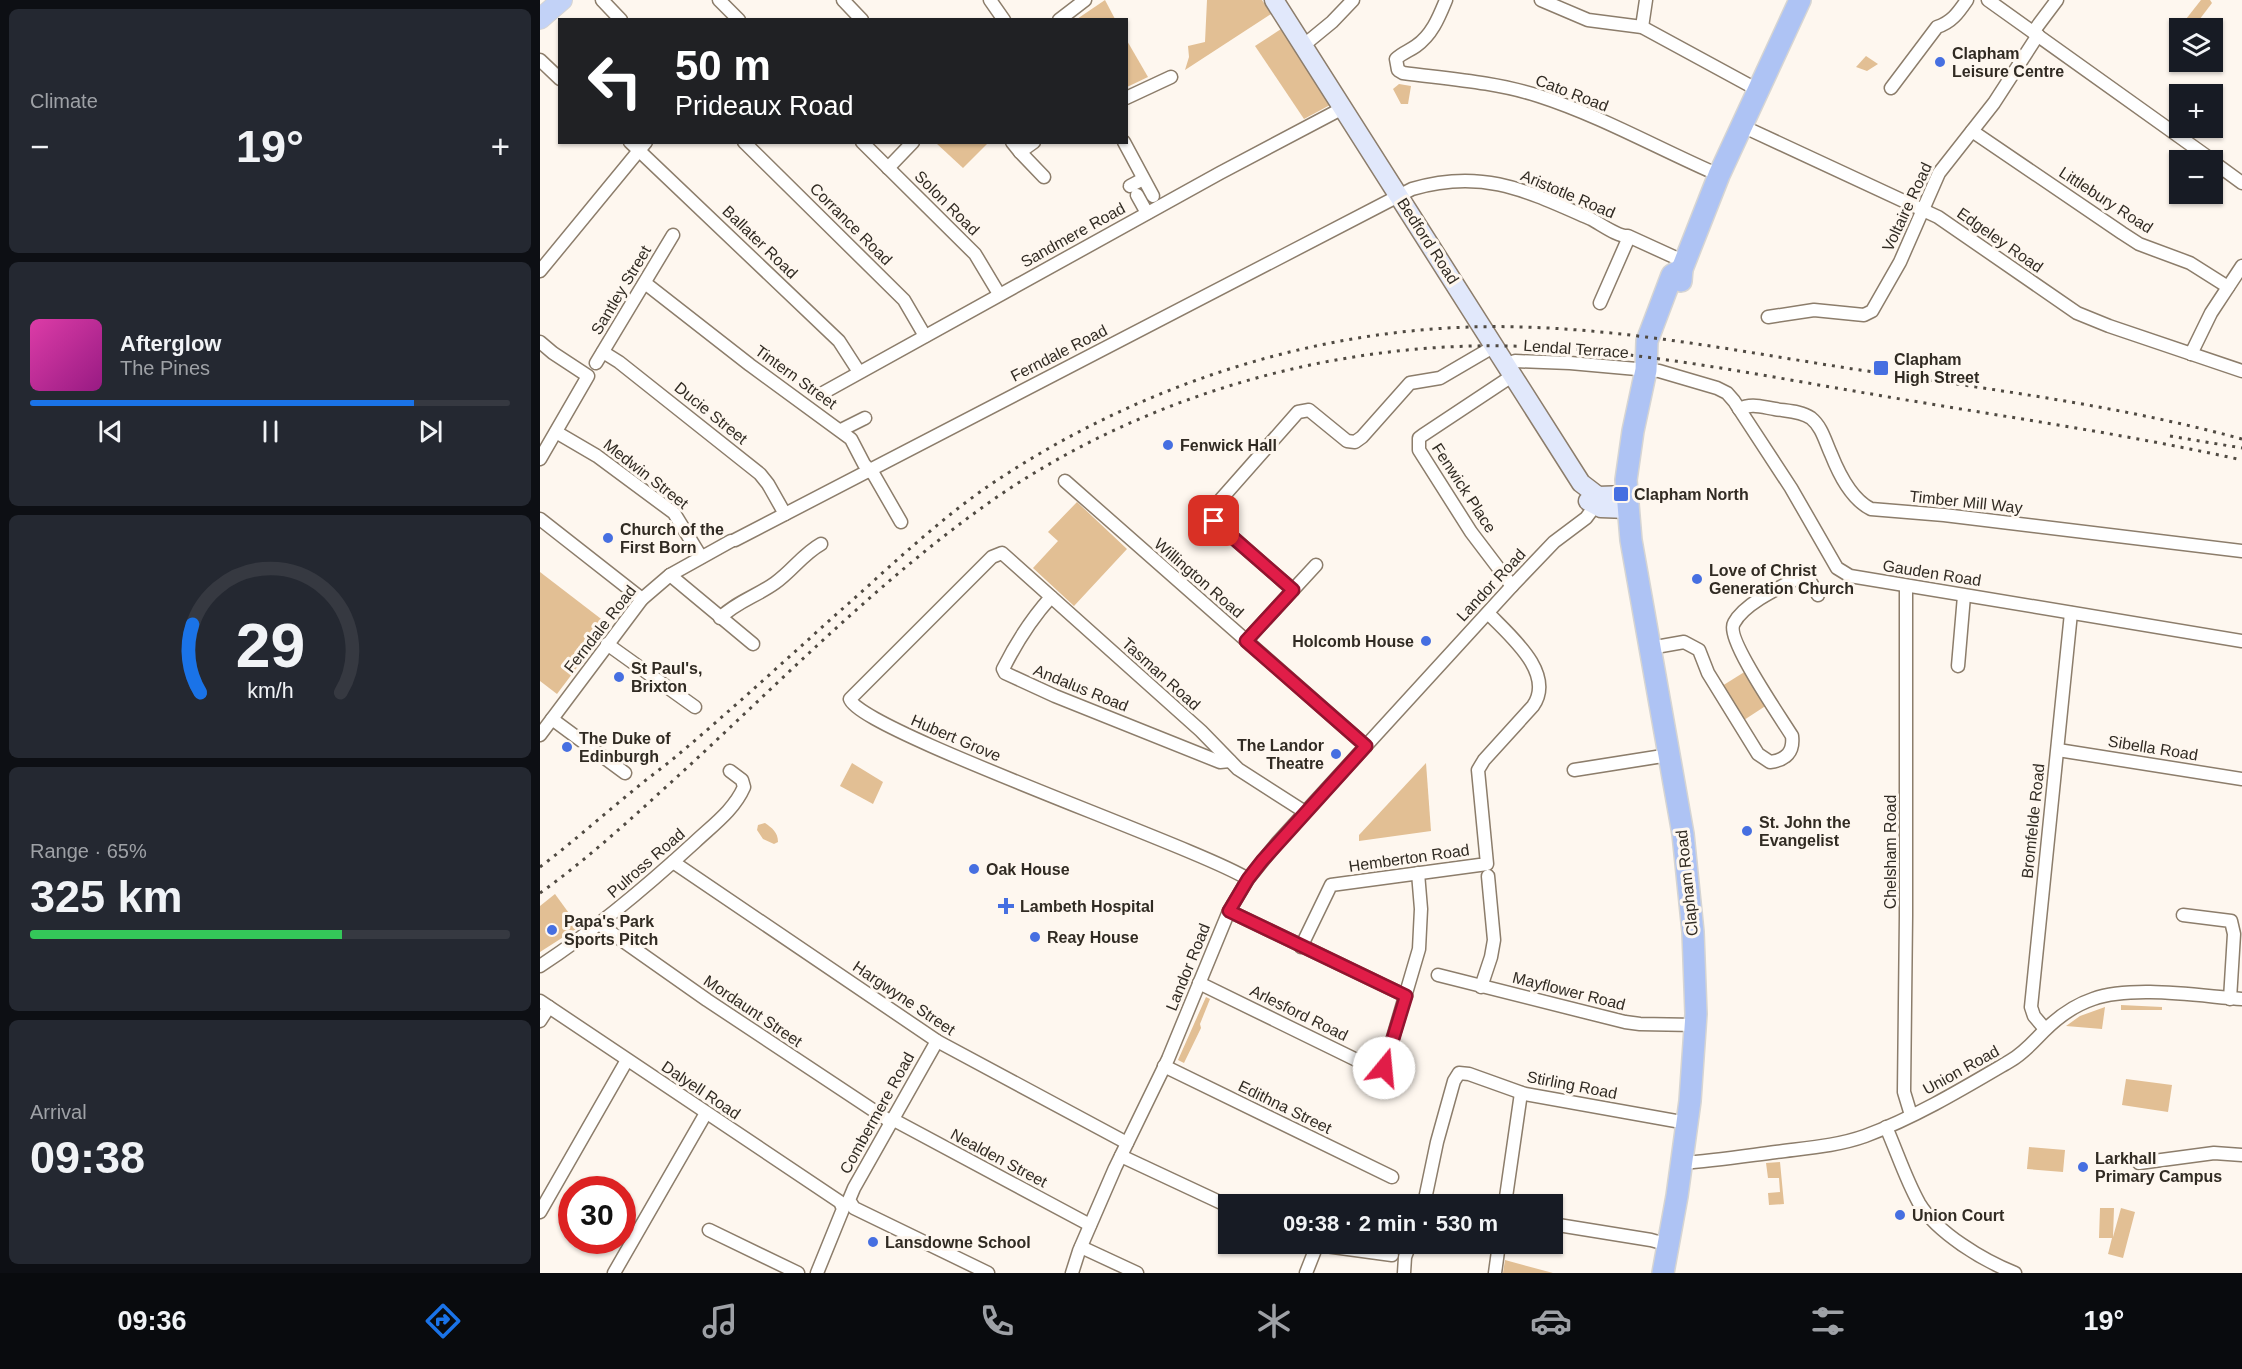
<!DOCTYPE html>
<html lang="en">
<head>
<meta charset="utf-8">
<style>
	:root { --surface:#171b24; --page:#242831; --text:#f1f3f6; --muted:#9ea1a6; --line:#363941; --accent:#1a73e8 }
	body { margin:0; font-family:Helvetica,sans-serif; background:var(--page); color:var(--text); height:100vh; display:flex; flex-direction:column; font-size:22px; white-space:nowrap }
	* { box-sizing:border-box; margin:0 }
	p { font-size:20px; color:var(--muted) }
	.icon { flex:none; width:33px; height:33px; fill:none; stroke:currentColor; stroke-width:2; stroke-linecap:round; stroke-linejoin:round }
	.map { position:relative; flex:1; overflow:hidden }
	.drawer { display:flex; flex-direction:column; gap:9px; padding:9px; background:#0d0f14; width:540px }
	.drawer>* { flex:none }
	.banner { position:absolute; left:18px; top:18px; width:570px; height:126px; border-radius:0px; box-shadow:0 2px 4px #0004; background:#202124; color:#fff; overflow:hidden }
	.controls { position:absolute; left:1629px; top:18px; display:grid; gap:12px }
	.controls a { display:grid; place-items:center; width:54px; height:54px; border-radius:0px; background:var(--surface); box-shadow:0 2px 4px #0004; font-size:30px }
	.speed { position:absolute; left:18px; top:1176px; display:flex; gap:12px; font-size:30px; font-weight:700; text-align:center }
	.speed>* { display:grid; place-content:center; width:78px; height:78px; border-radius:50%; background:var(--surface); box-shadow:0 2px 4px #0004; line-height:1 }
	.speed .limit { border:9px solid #d22; background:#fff; color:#111 }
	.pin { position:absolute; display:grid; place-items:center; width:51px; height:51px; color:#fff; margin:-26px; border-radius:12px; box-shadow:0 3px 9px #0006 }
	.me { position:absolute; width:66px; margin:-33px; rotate:17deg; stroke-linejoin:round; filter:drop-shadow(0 0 4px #0008) }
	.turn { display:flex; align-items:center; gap:21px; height:126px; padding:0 18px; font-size:27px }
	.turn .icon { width:78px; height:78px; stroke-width:2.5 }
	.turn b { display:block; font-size:42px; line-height:51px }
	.big { font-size:45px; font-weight:700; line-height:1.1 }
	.drawer .card { flex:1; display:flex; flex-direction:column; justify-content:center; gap:9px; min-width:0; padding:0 21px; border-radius:9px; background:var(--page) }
	.drawer .dial { align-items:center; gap:0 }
	.dial svg { height:156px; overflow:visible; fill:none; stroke:var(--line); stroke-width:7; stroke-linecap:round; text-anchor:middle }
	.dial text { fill:var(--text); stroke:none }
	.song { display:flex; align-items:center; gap:18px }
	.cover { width:72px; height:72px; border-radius:9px; background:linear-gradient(135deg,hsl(320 70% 55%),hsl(310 70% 35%)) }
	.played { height:6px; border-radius:3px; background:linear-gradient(90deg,var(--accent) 80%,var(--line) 80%) }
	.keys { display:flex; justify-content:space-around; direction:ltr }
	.heat { display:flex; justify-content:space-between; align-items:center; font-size:33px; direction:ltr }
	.charge { height:9px; border-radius:4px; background:linear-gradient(90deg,#34c759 65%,var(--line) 0) }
	.trip { position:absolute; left:678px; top:1194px; width:345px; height:60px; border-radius:0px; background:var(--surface); box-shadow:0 2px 4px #0004; font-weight:700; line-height:60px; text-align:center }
	.tab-bar { display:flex; height:96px; justify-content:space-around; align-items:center; background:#090b0e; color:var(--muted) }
	.tab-bar .icon { width:42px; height:42px }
	.tab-bar .active { color:var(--accent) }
	.tab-bar b { font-size:27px; color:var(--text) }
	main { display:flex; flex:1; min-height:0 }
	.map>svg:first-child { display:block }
	.green { fill:#e2bf94 }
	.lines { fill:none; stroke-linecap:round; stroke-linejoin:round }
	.minor-casing { stroke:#8c7d6b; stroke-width:15 }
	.secondary-casing { stroke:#8c7d6b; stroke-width:21 }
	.primary-casing { stroke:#d6d5d3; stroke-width:22 }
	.trunk-casing { stroke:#d6d5d3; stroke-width:24 }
	.minor { stroke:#fff; stroke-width:12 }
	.secondary { stroke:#e1e8fb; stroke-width:18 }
	.primary { stroke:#c2d2f7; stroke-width:20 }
	.trunk { stroke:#aec3f4; stroke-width:21 }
	.rail { stroke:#504a42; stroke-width:3; stroke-dasharray:3 6; stroke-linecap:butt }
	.route-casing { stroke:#92132f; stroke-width:15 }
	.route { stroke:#e11d48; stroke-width:10 }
	.poi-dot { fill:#466fe1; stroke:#fef7ef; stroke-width:2 }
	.labels { text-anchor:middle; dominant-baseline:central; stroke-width:6; stroke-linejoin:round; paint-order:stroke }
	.poi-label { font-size:16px; font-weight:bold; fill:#312b23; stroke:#fef7ef; text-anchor:start }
	.street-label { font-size:16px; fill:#312b23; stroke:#fef7ef }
</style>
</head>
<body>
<main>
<section class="drawer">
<div class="card"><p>Climate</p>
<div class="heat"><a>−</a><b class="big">19°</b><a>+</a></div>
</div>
<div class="card">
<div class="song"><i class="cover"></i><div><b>Afterglow</b><p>The Pines</p></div></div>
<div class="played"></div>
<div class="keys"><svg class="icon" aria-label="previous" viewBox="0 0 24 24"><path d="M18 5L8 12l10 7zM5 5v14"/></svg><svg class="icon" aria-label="pause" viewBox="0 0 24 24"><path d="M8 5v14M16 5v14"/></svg><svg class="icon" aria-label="next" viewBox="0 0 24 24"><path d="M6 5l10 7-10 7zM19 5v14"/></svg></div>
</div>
<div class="card dial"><svg viewBox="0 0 100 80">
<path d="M14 69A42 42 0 1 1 86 69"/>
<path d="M14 69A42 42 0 0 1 10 34" stroke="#1a73e8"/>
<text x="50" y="56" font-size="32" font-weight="700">29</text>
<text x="50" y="72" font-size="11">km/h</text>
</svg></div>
<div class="card"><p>Range · 65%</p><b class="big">325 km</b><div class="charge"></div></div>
<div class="card"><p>Arrival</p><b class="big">09:38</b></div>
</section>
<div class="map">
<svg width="1702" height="1273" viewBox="0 0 1702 1273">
	<rect width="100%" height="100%" fill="#fef7ef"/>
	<g class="green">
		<polygon points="565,0 575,19 537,19"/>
		<polygon points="667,0 722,0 731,14 645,70 649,57 648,46 665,42"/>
		<polygon points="1661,0 1670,0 1672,3 1653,28 1639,28"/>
		<polygon points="741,29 790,105 764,119 715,46"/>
		<polygon points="586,39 608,77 587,87 586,87"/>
		<polygon points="1326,56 1338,64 1327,71 1316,67"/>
		<polygon points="859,84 871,86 868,104 861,104 853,89"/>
		<polygon points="396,143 448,143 423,168"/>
		<polygon points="537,502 587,549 534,606 493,568 518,541 508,532"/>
		<polygon points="0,572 69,625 17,694 0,681"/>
		<polygon points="1206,671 1227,705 1204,720 1182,686"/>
		<polygon points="312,763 343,782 333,804 300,786"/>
		<polygon points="886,763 891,831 819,841 819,835"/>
		<path d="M225,823C232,828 238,832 238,842L234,844L223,839L217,830L218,825Z"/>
		<polygon points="15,894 39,927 0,952 0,906"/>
		<polygon points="666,997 670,999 660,1024 661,1028 644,1063 638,1060"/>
		<polygon points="1581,1005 1622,1007 1622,1010 1581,1010"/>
		<polygon points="1565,1007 1562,1029 1526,1026 1540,1016"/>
		<polygon points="1586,1079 1632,1085 1628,1112 1582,1105"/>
		<polygon points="1489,1147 1525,1150 1523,1172 1487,1169"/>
		<polygon points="1240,1162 1244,1204 1229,1205 1228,1193 1240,1192 1239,1178 1228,1178 1226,1163"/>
		<polygon points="1560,1208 1574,1208 1573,1237 1581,1208 1595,1212 1583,1258 1568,1254 1572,1238 1559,1238"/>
		<polygon points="965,1260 1013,1273 963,1273"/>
	</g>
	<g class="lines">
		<defs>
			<g id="minor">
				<polyline points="62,0 81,20"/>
				<polyline points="179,0 199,20"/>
				<polyline points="303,0 322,20"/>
				<polyline points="450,0 464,20"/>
				<path d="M906,0C899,17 892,35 876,46C869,51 862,53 856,59L858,70L863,73C909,79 955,82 999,96C1061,116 1119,149 1179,175"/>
				<polyline points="1001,0 1048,20 1102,27 1218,90"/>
				<polyline points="1448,0 1672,160"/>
				<polyline points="519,20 545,0"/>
				<polyline points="1102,27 1106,0"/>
				<polyline points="1493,32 1517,0"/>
				<polyline points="764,45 792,22 813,0"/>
				<polyline points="0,60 20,79"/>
				<path d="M1351,88L1397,27C1412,22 1418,13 1427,0"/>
				<polyline points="586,98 631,77"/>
				<polyline points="1202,126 1398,217 1537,313 1569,326 1702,371"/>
				<polyline points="1432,131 1582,233 1599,244 1650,263 1688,287"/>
				<polyline points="90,142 299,341 319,372"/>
				<polyline points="204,142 364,300 385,336"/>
				<polyline points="322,142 435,254 459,294"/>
				<polyline points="472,142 480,152"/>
				<polyline points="494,142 480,152 504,177"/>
				<polyline points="584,142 613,196"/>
				<polyline points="1672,161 1702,183"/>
				<polyline points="348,168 373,142"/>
				<polyline points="590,186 603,179"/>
				<polyline points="597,195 607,213"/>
				<polyline points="0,271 106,142"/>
				<polyline points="105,283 210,365 311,439 324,464 334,475 361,522"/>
				<polyline points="1060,303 1089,237"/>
				<polyline points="1228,317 1274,310 1324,315 1332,311 1360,262 1399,173 1454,103 1498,35"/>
				<polyline points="0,342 13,353 48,376 0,459"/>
				<polyline points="63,352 79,362 220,474 228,484 245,514"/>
				<polyline points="1651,354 1671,313 1702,266"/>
				<polyline points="56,363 133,235"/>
				<polyline points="966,365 975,361 1030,363 1119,371 1177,388 1187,393 1194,401 1251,488 1297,568 1310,576 1702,641"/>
				<polyline points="281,394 680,173 803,108"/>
				<path d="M1199,409C1211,403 1222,407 1235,409C1246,411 1261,411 1271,418C1282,427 1285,441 1291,454C1299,474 1311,499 1331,509L1404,515L1702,551"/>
				<polyline points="301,430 325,418"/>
				<polyline points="16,432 57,456 134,513 161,557"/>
				<polyline points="525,481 826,746"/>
				<polyline points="0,519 102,599"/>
				<path d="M195,540L872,189C943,168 987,191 1051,219C1061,224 1078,237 1088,236L1145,262"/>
				<polyline points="130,575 213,644"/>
				<polyline points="972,586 931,532 879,450 879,438 883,435 972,376"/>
				<polyline points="1366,587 1366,916 1364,1092 1371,1115"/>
				<polyline points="753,590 674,521 671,515 675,506 758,412 769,410 807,441 815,442 822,437 870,383 900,378 953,347"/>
				<path d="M511,597C492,618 476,643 463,669L465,673L515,696L680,762L690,761"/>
				<path d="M180,618C196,602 217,596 235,583C252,571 263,554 281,544"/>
				<polyline points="706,641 776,565"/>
				<polyline points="67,644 155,707"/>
				<path d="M1110,648L1144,642L1159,650L1168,673L1218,754L1230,762C1246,760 1254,752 1252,736C1241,718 1185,638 1194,623C1205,602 1245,585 1266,574L1278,595"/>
				<polyline points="1418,666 1424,596"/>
				<polyline points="12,719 85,773"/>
				<polyline points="0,735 102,599 130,575 191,541"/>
				<polyline points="1518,750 1702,779"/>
				<polyline points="1034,770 1129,755"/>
				<polyline points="133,862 397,1041 587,1143"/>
				<path d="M708,879C657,847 319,730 310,699L452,557L462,553L661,731L698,769L765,812"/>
				<polyline points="689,911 866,996"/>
				<polyline points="1643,915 1691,921 1694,934 1690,999"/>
				<polyline points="59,924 167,1000 351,1122"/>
				<path d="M761,947L791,885L947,864L938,770L944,760L993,706C1016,673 969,635 948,613"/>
				<path d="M0,966C55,930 106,887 155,842C173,825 194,810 204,787L202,780L190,771"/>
				<polyline points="898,975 1085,1022 1100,1024 1155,1025"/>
				<polyline points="659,983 837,1070 844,1068 879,949 881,909 878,873"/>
				<polyline points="941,987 951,957 954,940 948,876"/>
				<polyline points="0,1001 300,1202 303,1209 277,1273"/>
				<polyline points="0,1021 9,1007"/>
				<polyline points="1505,1029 1494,1016 1491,1007 1531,613"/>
				<polyline points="397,1041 314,1188 309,1200 314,1208 448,1273"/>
				<polyline points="624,1066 852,1177"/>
				<polyline points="352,1119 550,1225"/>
				<path d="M1346,1127C1357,1152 1366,1180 1379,1203C1397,1233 1444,1261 1475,1273"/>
				<polyline points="581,1156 688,1206"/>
				<path d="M1142,1163C1173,1161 1205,1156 1236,1152C1266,1148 1297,1146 1325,1136C1376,1117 1424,1088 1470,1061C1484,1053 1493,1042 1504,1031C1517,1018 1535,1005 1553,999C1593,985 1659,996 1702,999"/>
				<polyline points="1599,1163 1674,1153 1702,1155"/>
				<polyline points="884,1204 897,1142 914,1081 919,1073 929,1074 985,1094 1147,1123"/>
				<polyline points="965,1204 981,1093"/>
				<polyline points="0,1212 87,1060"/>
				<polyline points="1012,1224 1111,1240 1129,1245"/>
				<polyline points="169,1230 258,1273"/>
				<polyline points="771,1244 852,1255"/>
				<polyline points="541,1247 597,1273"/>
				<polyline points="74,1273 166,1113"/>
				<polyline points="532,1273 539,1251 575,1168 628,1059 689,911 708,879 738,842 972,586 1014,542 1046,518 1055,506"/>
				<polyline points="766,1273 777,1245"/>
				<polyline points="864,1273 865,1257 870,1244"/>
				<polyline points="955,1273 959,1244"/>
			</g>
			<g id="secondary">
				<polyline points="734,0 1041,483 1058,496 1087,495"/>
				<polyline points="1048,501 1061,508 1088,509"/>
			</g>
			<polyline id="primary" points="0,19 22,0"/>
			<g id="trunk">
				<polyline points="1141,281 1142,269 1179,175 1260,0"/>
				<polyline points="1123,1273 1137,1196 1150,1101 1156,1014 1153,932 1143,834 1091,540 1086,480 1093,431 1106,370 1107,341 1132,275 1142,269"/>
			</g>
		</defs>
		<use href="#minor" class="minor-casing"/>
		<use href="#secondary" class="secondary-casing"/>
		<use href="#primary" class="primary-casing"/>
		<use href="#trunk" class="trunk-casing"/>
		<use href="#minor" class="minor"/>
		<use href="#secondary" class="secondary"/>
		<use href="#primary" class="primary"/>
		<use href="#trunk" class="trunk"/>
		<g class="rail">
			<polyline points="1630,436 1702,448"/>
			<path d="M0,867C33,842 63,815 95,789C109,777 125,766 139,754C197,705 253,653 309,603C354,563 398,521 447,487C602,381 794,321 982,327C1096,330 1208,353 1320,370C1448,389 1577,405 1702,439"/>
			<path d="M0,893C49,858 93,817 138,776C235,687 329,590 436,512C577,408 758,350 933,346C1066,343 1206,373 1337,395C1459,416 1581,433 1702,460"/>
		</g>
	</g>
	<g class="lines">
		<defs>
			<polyline id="route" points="674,521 753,590 706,641 826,746 722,861 708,879 689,911 866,996 844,1068"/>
		</defs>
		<use href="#route" class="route-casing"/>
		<use href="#route" class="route"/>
	</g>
	<g class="poi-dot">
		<circle cx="1400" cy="62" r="6"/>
		<rect x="1333" y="360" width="16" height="16" rx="3"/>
		<circle cx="628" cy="445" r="6"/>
		<rect x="1073" y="486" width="16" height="16" rx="3"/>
		<circle cx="68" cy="538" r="6"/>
		<circle cx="1157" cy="579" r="6"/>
		<circle cx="886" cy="641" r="6"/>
		<circle cx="79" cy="677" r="6"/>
		<circle cx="27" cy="747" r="6"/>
		<circle cx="796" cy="754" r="6"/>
		<circle cx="1207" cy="831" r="6"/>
		<circle cx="434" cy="869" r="6"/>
		<path d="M463 897h6v6h6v6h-6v6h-6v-6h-6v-6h6z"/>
		<circle cx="12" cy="930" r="6"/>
		<circle cx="495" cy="937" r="6"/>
		<circle cx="1543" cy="1167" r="6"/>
		<circle cx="1360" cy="1215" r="6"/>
		<circle cx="333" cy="1242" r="6"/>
	</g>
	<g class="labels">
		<g class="poi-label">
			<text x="1412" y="53">Clapham<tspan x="1412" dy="18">Leisure Centre</tspan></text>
			<text x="1354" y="359">Clapham<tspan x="1354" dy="18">High Street</tspan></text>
			<text x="640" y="445">Fenwick Hall</text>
			<text x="1094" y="494">Clapham North</text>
			<text x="80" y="529">Church of the<tspan x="80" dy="18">First Born</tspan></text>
			<text x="1169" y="570">Love of Christ<tspan x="1169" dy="18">Generation Church</tspan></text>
			<text x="874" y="641" text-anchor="end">Holcomb House</text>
			<text x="91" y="668">St Paul's,<tspan x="91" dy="18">Brixton</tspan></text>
			<text x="39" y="738">The Duke of<tspan x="39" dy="18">Edinburgh</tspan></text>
			<text x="784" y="745" text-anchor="end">The Landor<tspan x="784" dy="18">Theatre</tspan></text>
			<text x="1219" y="822">St. John the<tspan x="1219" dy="18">Evangelist</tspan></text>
			<text x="446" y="869">Oak House</text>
			<text x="480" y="906">Lambeth Hospital</text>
			<text x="24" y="921">Papa's Park<tspan x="24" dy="18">Sports Pitch</tspan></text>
			<text x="507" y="937">Reay House</text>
			<text x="1555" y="1158">Larkhall<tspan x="1555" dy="18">Primary Campus</tspan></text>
			<text x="1372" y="1215">Union Court</text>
			<text x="345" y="1242">Lansdowne School</text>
		</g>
		<g class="street-label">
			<text transform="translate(1032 93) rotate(21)">Cato Road</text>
			<text transform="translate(1028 194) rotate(23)">Aristotle Road</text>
			<text transform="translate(1566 200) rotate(33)">Littlebury Road</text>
			<text transform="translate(407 203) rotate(45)">Solon Road</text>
			<text transform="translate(1367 207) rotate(-65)">Voltaire Road</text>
			<text transform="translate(311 224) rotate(45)">Corrance Road</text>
			<text transform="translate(533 235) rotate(-29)">Sandmere Road</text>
			<text transform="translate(1460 240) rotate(35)">Edgeley Road</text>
			<text transform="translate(888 241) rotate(57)">Bedford Road</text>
			<text transform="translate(220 242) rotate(44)">Ballater Road</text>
			<text transform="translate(81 290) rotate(-59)">Santley Street</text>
			<text transform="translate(1036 349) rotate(4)">Lendal Terrace</text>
			<text transform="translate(519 353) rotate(-27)">Ferndale Road</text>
			<text transform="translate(256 377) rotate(36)">Tintern Street</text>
			<text transform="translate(171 413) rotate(39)">Ducie Street</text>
			<text transform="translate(106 474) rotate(38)">Medwin Street</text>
			<text transform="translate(924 488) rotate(57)">Fenwick Place</text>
			<text transform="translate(1426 502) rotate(6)">Timber Mill Way</text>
			<text transform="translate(1392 573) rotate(9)">Gauden Road</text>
			<text transform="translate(659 578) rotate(41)">Willington Road</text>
			<text transform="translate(951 585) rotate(-47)">Landor Road</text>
			<text transform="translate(60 629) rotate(-52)">Ferndale Road</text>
			<text transform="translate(621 674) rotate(42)">Tasman Road</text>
			<text transform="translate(541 688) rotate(22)">Andalus Road</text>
			<text transform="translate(416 738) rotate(23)">Hubert Grove</text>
			<text transform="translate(1613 748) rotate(9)">Sibella Road</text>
			<text transform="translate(1493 821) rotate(-84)">Bromfelde Road</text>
			<text transform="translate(1350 852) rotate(-90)">Chelsham Road</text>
			<text transform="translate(869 858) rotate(-8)">Hemberton Road</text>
			<text transform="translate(106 863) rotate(-41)">Pulross Road</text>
			<text transform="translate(1147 883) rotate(-96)">Clapham Road</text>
			<text transform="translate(648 967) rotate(-68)">Landor Road</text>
			<text transform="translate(1029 991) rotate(14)">Mayflower Road</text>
			<text transform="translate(364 998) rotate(34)">Hargwyne Street</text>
			<text transform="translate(213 1011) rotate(34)">Mordaunt Street</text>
			<text transform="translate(759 1013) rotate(26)">Arlesford Road</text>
			<text transform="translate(1421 1070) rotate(-29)">Union Road</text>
			<text transform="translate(1032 1085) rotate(11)">Stirling Road</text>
			<text transform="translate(161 1090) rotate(34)">Dalyell Road</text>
			<text transform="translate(745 1107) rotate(26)">Edithna Street</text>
			<text transform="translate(337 1113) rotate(-61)">Combermere Road</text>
			<text transform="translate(459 1158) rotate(28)">Nealden Street</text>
		</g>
	</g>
</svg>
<div class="controls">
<a><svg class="icon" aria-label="layers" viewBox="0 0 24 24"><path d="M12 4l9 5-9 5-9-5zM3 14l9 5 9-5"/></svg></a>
<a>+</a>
<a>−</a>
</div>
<div class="speed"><div class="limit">30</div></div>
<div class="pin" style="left:674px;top:521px;background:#d93025"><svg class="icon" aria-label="arrive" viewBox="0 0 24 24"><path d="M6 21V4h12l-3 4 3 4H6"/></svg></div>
<svg class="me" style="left:844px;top:1068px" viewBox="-20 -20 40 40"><circle r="19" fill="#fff"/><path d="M0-13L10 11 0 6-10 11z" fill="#e11d48"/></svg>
<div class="trip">09:38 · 2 min · 530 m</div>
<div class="banner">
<div class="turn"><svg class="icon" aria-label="left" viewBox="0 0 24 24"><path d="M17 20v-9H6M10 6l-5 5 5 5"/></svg><div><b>50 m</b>Prideaux Road</div></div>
</div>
</div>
</main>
<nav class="tab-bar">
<b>09:36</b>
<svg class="icon active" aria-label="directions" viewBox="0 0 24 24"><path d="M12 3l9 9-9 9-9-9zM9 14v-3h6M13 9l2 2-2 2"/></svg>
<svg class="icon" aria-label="music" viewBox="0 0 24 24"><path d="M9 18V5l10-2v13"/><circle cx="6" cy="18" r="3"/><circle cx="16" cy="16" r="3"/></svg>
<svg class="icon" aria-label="phone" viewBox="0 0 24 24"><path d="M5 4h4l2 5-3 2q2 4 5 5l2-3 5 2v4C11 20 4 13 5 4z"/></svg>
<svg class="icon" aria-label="climate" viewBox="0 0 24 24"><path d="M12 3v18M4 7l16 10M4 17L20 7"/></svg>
<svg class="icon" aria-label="car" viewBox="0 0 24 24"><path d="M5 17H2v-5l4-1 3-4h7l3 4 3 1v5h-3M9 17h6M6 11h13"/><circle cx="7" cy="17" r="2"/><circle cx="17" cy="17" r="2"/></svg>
<svg class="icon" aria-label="filters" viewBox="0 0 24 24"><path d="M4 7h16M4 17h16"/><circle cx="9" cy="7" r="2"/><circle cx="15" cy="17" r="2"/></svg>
<b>19°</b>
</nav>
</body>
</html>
